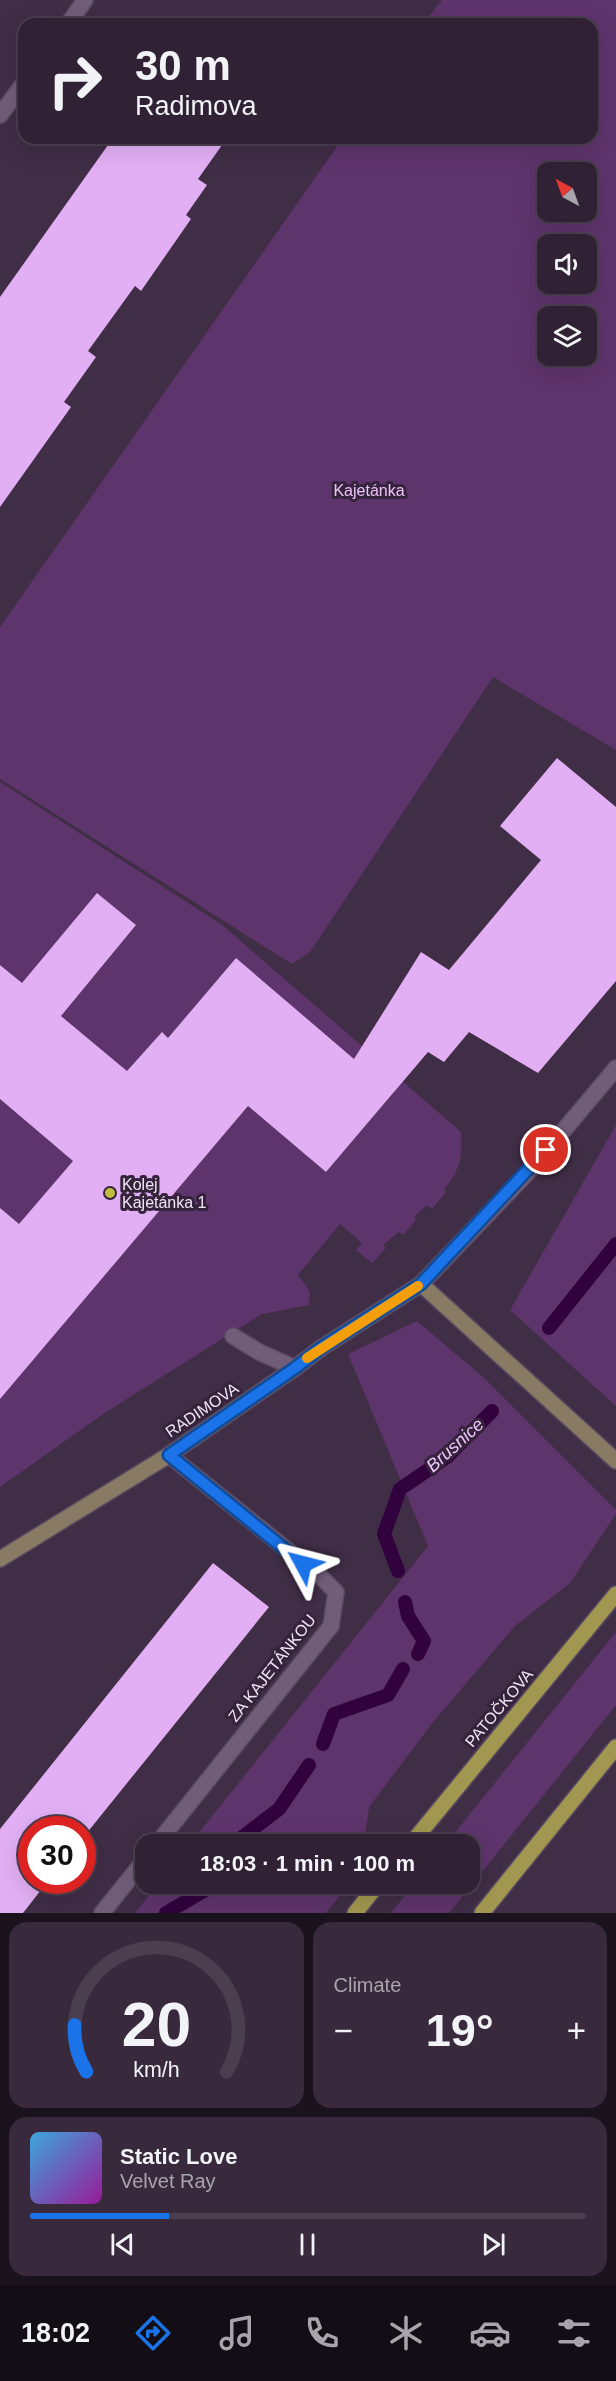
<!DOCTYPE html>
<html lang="en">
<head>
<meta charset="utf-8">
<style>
	:root { --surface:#302234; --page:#382a3c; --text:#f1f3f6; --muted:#a8a4ac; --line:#4b3f4f; --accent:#1a73e8 }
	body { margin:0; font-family:Arial,sans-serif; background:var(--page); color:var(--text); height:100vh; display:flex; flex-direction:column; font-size:22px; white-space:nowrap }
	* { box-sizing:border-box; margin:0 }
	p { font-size:20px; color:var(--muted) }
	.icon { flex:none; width:33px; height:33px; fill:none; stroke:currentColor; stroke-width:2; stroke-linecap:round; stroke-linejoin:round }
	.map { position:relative; height:1913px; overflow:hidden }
	.details { display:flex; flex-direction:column; gap:9px; padding:9px; background:#1a131d; flex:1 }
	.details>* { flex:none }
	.guide { position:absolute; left:18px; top:18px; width:580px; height:126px; border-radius:18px; box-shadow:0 6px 24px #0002,0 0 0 2px var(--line); background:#302234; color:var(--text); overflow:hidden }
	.needle { width:39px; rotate:319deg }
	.buttons { position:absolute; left:537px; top:162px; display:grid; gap:12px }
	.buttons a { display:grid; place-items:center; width:60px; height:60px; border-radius:12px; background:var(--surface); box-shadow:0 6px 24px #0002,0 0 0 2px var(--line); font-size:30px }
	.speed { position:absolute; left:18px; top:1816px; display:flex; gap:12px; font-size:30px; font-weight:700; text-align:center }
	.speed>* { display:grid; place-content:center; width:78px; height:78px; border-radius:50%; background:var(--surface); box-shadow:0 6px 24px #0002,0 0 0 2px var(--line); line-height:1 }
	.speed .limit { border:9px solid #d22; background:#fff; color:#111 }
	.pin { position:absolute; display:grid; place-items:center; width:51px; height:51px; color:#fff; margin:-26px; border:3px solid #fff; border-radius:50%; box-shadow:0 2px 6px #0007 }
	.me { position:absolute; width:66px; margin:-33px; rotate:308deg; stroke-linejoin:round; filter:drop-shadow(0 0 4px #0008) }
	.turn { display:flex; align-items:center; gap:21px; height:126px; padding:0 18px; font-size:27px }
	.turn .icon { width:78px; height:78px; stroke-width:2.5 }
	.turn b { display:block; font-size:42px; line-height:51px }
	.big { font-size:45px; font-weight:700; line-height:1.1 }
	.details .widget { flex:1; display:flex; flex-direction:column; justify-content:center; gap:9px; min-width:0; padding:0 21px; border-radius:18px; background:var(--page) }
	.details .dial { align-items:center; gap:0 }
	.dial svg { height:156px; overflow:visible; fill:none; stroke:var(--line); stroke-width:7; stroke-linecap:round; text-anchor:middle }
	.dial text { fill:var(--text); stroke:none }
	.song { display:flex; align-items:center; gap:18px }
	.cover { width:72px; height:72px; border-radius:9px; background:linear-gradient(135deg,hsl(200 70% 55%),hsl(300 70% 35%)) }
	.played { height:6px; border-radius:3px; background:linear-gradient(90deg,var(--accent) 25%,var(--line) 25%) }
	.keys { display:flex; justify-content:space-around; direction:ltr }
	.heat { display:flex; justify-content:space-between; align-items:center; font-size:33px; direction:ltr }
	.details .tiles { flex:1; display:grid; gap:9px; grid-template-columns:1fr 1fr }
	.widget:last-child { grid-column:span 2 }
	.trip { position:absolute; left:135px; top:1834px; width:345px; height:60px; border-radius:18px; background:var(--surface); box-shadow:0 6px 24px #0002,0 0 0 2px var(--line); font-weight:700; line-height:60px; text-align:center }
	.tab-bar { display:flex; height:96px; justify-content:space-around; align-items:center; background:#130e15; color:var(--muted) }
	.tab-bar .icon { width:42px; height:42px }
	.tab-bar .active { color:var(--accent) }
	.tab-bar b { font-size:27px; color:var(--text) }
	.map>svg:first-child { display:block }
	.green { fill:#5e346c; fill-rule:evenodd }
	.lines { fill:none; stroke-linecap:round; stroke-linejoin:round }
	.stream { stroke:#31023e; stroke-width:14 }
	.building { fill:#e2aff4 }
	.lane-casing { stroke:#5b4b60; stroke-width:18 }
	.street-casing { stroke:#5b4b60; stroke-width:18 }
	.secondary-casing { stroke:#5b4b60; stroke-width:18 }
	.primary-casing { stroke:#5b4b60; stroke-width:18 }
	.lane { stroke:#715d78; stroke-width:15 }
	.street { stroke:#715d78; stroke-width:15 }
	.secondary { stroke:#897a64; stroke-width:15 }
	.primary { stroke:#a19750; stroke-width:15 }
	.route-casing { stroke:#114b97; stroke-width:15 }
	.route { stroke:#1a73e8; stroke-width:10 }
	.slow { stroke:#f59e0b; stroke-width:10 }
	.poi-dot { fill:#c1bd3f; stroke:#35233c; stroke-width:2 }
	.labels { text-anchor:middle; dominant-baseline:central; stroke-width:6; stroke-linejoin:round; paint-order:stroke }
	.park-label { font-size:16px; fill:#ebc3f9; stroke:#35233c }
	.poi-label { font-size:16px; fill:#f0e5f5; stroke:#35233c; text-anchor:start }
	.street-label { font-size:16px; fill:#f0e5f5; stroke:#35233c }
	.water-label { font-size:18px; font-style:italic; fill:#f0c8fe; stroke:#35233c }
</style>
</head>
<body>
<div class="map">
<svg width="616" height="1913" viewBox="0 0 616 1913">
	<rect width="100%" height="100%" fill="#402d46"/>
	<g class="green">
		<path d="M442,0H616V750L493,677L310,952L292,964L0,779V627L343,138H592V24H423ZM548,172H586V212H548ZM548,244H586V284H548ZM548,316H586V356H548Z"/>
		<path d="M0,782L221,924L461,1132C463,1158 460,1169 444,1190L446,1192L432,1209L427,1205L414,1217L416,1220L403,1235L399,1232L383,1245L386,1248L372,1263L356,1250L362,1243L340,1224L298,1275L310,1292L309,1305L262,1314L106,1412L0,1487V1387L6,1391L248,1106L326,1172L394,1093L236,958L168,1038L162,1033L127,1071L0,965ZM97,893L136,925L92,979L53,946Z"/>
		<polygon points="0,1099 73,1161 19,1224 0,1223"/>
		<polygon points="616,1125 616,1406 510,1310"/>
		<polygon points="417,1321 483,1377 616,1510 616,1514 570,1583 515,1626 434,1721 369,1807 364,1845 189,1845 428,1546 348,1354"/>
		<polygon points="616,1632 616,1705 449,1913 391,1913 414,1884 470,1884 470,1845 445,1845"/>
		<polygon points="158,1884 349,1884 326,1913 135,1913"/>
	</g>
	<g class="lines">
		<g class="stream">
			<polyline points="549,1328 616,1244"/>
			<polyline points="398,1571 384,1534 400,1489 447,1457 492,1411"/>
			<polyline points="405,1602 408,1616 424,1641 418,1654"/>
			<polyline points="323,1744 334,1714 388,1695 403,1669"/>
			<polyline points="232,1845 279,1809 309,1765"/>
			<polyline points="166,1913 207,1889 209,1884"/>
		</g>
	</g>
	<g class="building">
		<polygon points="113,138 227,138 198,179 207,185 186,215 191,219 141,291 135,286 88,351 96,357 64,402 71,407 0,507 0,297"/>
		<polygon points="557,758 616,807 616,981 538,1073 469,1032 444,1062 428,1052 326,1172 248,1106 0,1399 0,1208 19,1224 73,1161 0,1099 0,965 22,983 97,893 136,925 61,1016 127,1071 162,1032 168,1038 236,958 354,1059 421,952 449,970 541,860 500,826"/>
		<polygon points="213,1563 269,1607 82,1839 82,1830 32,1830 32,1881 48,1881 23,1913 0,1913 0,1829"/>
	</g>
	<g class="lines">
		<defs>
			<polyline id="lane" points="233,1336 259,1352 295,1368"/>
			<g id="street">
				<polyline points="68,24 85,0"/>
				<polyline points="0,115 24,83"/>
				<polyline points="421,1284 532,1168 616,1068"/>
				<polyline points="156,1845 331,1626 336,1592 321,1577 169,1455"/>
				<polyline points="102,1913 146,1858"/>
			</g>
			<polyline id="secondary" points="0,1559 169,1455 295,1368 321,1348 421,1284 616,1461"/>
			<g id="primary">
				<polyline points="410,1845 616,1594"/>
				<polyline points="355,1913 378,1884"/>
				<polyline points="482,1913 616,1747"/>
			</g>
		</defs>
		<use href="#lane" class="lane-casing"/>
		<use href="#street" class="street-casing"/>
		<use href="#secondary" class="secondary-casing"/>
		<use href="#primary" class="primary-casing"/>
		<use href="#lane" class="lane"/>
		<use href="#street" class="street"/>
		<use href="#secondary" class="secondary"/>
		<use href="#primary" class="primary"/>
	</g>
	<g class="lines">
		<defs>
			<polyline id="route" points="303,1564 169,1455 295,1368 321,1348 421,1284 546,1150"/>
		</defs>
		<use href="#route" class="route-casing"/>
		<use href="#route" class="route"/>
		<polyline class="slow" points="307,1358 418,1286"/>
	</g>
	<circle class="poi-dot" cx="110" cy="1193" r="6"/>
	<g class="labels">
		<g class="park-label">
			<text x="369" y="490">Kajetánka</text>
		</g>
		<g class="poi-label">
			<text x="122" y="1184">Kolej<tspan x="122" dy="18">Kajetánka 1</tspan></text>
		</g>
		<g class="street-label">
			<text transform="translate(202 1410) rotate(-34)">RADIMOVA</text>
			<text transform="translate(272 1668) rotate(-52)">ZA KAJETÁNKOU</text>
			<text transform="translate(499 1708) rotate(-50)">PATOČKOVA</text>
		</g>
		<g class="water-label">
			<text transform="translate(455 1445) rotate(-42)">Brusnice</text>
		</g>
	</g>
</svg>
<div class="buttons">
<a><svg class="needle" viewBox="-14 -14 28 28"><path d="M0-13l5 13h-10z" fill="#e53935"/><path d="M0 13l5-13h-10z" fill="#a8a4ac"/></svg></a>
<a><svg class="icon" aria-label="sound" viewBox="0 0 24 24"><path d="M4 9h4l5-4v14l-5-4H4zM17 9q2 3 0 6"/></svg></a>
<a><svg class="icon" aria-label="layers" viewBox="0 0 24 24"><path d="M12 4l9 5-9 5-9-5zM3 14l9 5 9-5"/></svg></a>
</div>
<div class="speed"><div class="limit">30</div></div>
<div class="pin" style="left:546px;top:1150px;background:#d93025"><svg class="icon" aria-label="arrive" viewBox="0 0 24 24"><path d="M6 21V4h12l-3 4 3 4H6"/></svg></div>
<svg class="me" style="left:303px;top:1564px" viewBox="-20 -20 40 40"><path d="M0-17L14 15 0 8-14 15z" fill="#1a73e8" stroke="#fff" stroke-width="4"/></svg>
<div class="trip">18:03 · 1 min · 100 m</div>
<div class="guide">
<div class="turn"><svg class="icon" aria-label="right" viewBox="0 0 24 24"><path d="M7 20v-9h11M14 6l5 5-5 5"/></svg><div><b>30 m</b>Radimova</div></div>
</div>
</div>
<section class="details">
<div class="tiles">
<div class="widget dial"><svg viewBox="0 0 100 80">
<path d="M14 69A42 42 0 1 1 86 69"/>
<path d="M14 69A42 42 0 0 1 8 45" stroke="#1a73e8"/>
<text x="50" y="56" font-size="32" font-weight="700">20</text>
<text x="50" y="72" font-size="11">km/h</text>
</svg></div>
<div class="widget"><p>Climate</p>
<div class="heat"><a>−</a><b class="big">19°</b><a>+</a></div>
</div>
<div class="widget">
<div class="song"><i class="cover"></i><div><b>Static Love</b><p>Velvet Ray</p></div></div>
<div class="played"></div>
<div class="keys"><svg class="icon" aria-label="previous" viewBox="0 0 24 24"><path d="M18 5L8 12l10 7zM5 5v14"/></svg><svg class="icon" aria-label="pause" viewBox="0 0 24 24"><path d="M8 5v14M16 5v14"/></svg><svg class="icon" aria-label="next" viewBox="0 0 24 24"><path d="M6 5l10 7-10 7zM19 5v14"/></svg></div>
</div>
</div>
</section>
<nav class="tab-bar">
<b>18:02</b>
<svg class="icon active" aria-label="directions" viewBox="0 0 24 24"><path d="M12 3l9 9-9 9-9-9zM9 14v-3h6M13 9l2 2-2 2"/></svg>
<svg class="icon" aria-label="music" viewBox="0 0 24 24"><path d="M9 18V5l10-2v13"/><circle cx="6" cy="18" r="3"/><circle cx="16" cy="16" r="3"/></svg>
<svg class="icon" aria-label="phone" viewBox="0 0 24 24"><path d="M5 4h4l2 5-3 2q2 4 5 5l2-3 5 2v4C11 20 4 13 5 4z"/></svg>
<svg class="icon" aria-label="climate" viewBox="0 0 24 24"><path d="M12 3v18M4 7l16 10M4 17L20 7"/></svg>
<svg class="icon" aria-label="car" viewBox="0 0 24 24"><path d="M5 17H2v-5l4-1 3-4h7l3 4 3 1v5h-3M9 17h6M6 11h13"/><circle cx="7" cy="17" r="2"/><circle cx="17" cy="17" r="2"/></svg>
<svg class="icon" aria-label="filters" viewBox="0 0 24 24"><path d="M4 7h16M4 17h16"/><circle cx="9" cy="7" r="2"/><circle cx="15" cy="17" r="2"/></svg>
</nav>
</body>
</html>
